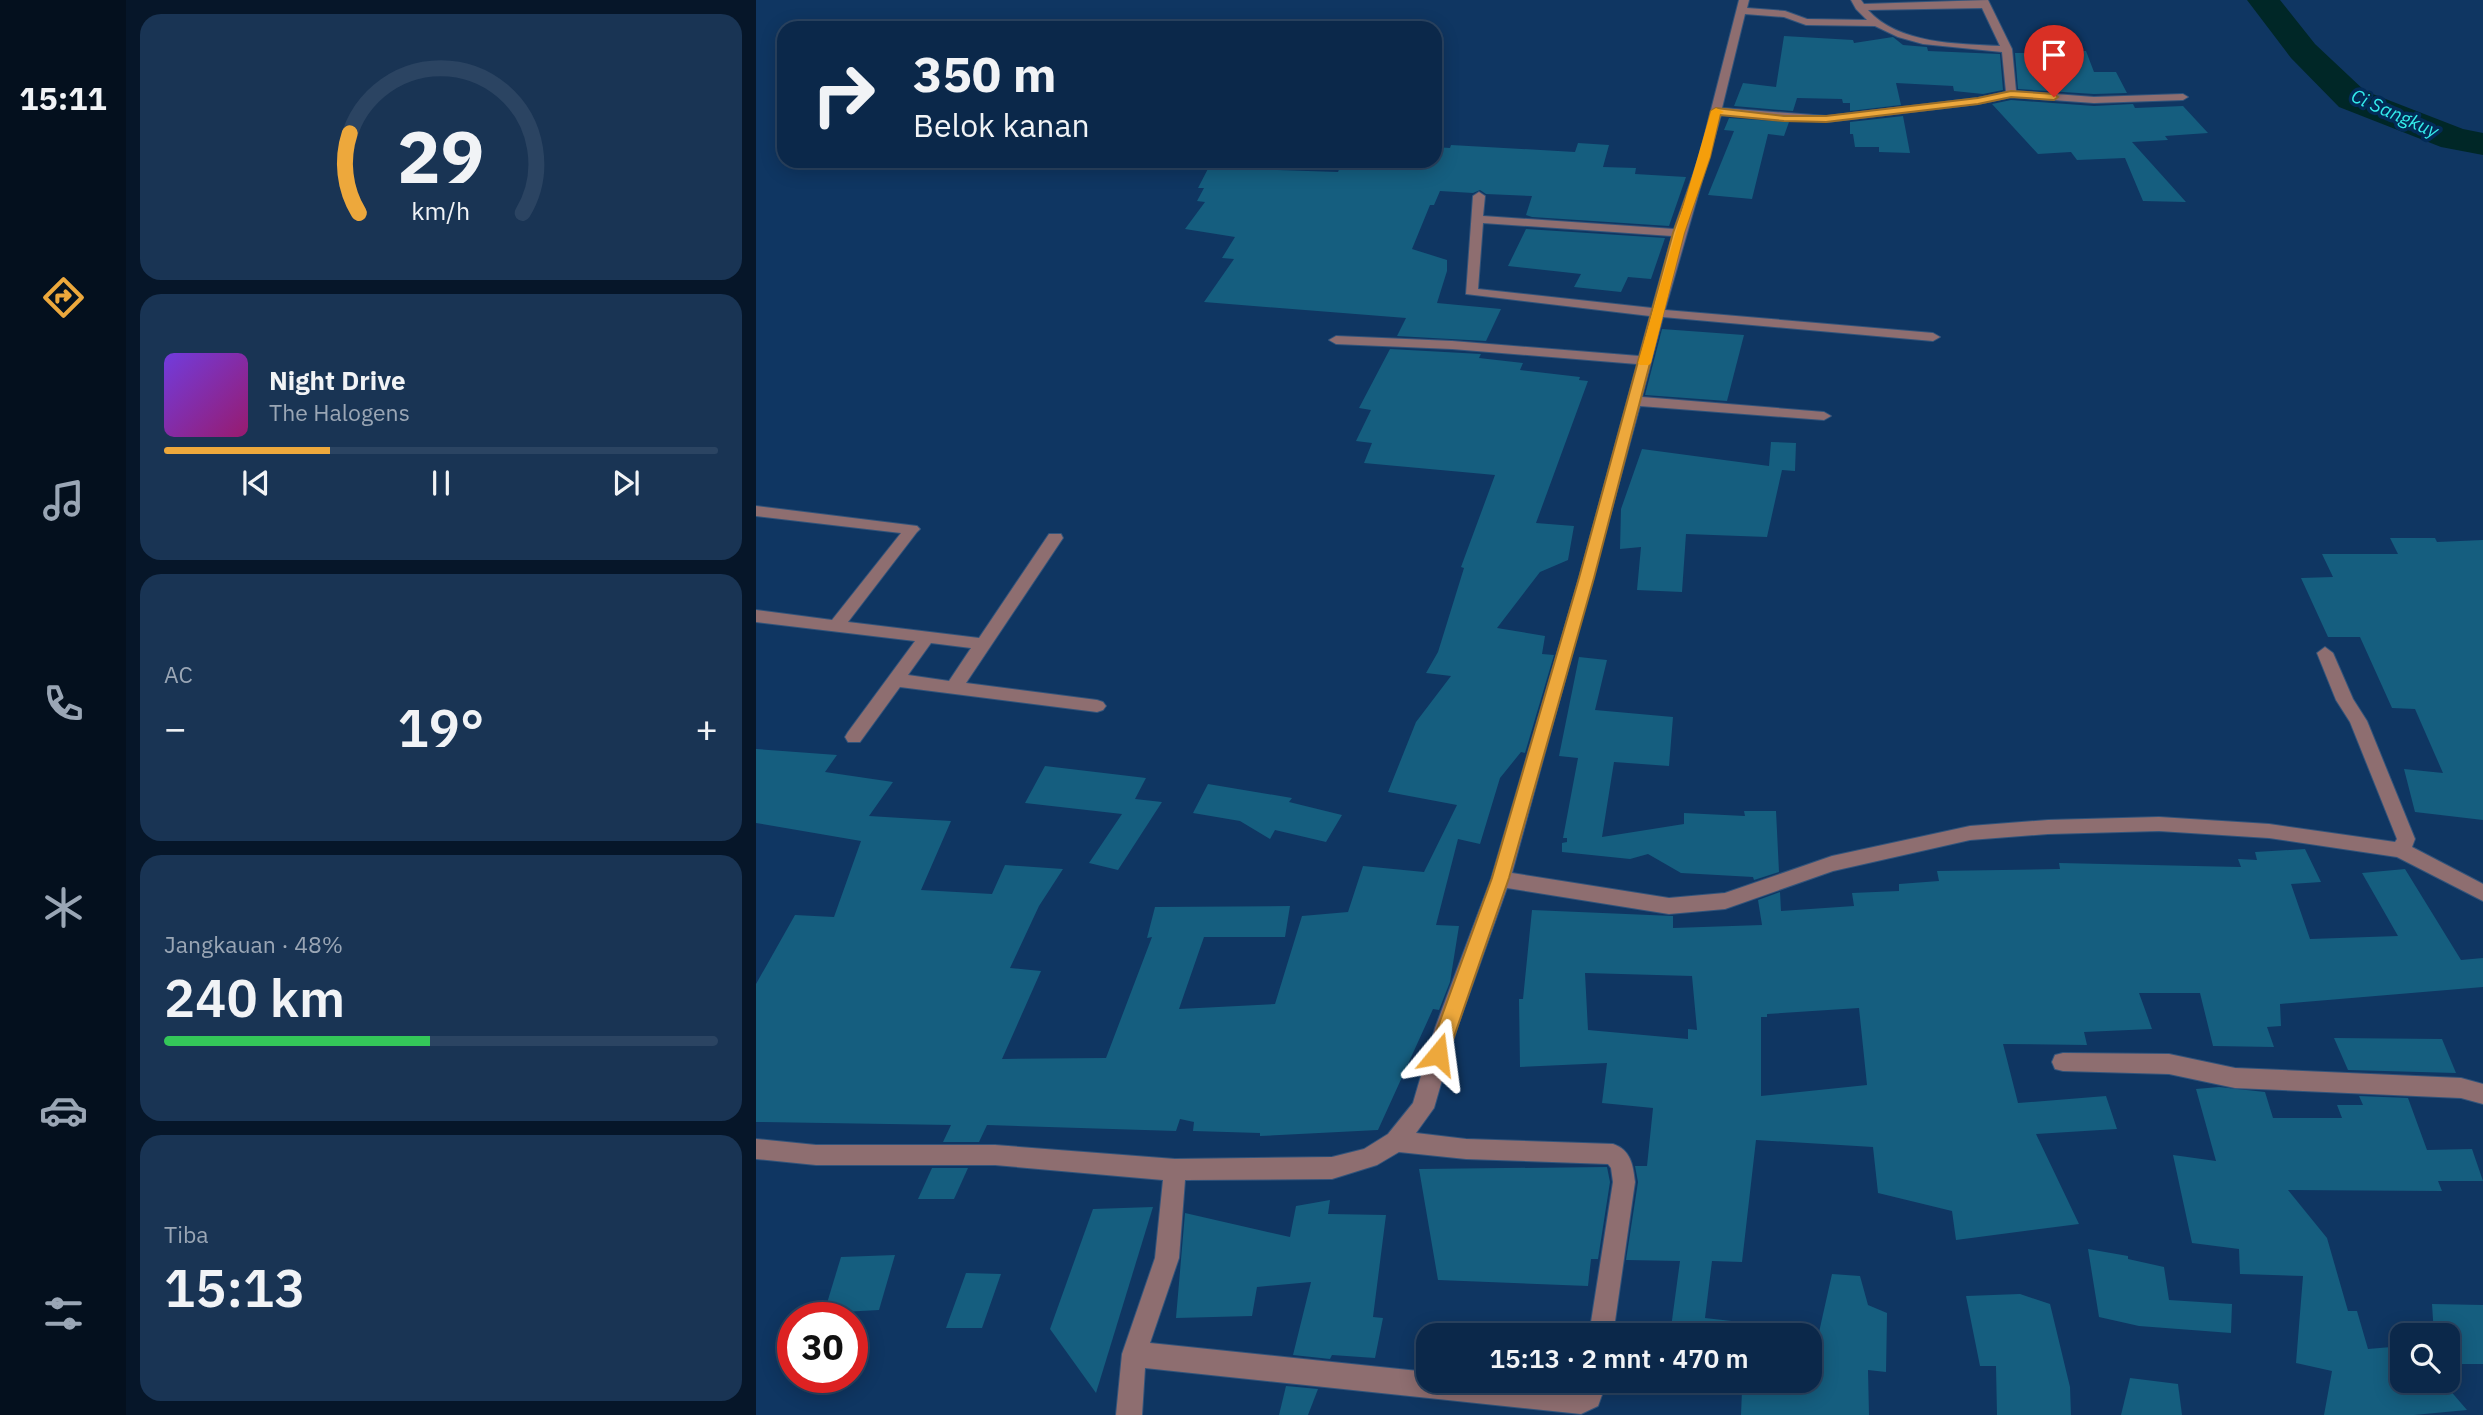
<!DOCTYPE html>
<html lang="id">
<head>
<meta charset="utf-8">
<style>
	:root { --surface:#0b284a; --page:#193454; --text:#f1f3f6; --muted:#9aa6b5; --line:#2b4462; --accent:#eda83c }
	body { margin:0; font-family:"IBM Plex Sans",sans-serif; background:var(--page); color:var(--text); height:100vh; display:flex; flex-direction:column; font-size:26px; white-space:nowrap }
	* { box-sizing:border-box; margin:0 }
	p { font-size:23px; color:var(--muted) }
	.icon { flex:none; width:38px; height:38px; fill:none; stroke:currentColor; stroke-width:2; stroke-linecap:round; stroke-linejoin:round }
	.map { position:relative; flex:1; overflow:hidden }
	.drawer { display:flex; flex-direction:column; gap:14px; padding:14px; background:#061629; width:630px }
	.drawer>* { flex:none }
	.top-card { position:absolute; left:21px; top:21px; width:665px; height:147px; border-radius:21px; box-shadow:0 4px 18px #0003,0 0 0 2px var(--line); background:#0b284a; color:var(--text); overflow:hidden }
	.buttons { position:absolute; left:1634px; top:1323px; display:grid; gap:14px }
	.buttons a { display:grid; place-items:center; width:70px; height:70px; border-radius:14px; background:var(--surface); box-shadow:0 4px 18px #0003,0 0 0 2px var(--line); font-size:35px }
	.speed { position:absolute; left:21px; top:1302px; display:flex; gap:14px; font-size:35px; font-weight:700; text-align:center }
	.speed>* { display:grid; place-content:center; width:91px; height:91px; border-radius:50%; background:var(--surface); box-shadow:0 4px 18px #0003,0 0 0 2px var(--line); line-height:1 }
	.speed .limit { border:10px solid #d22; background:#fff; color:#111 }
	.pin { position:absolute; display:grid; place-items:center; width:60px; height:60px; color:#fff; margin:-72px -30px; border-radius:50% 50% 50% 0; rotate:-45deg; box-shadow:0 0 7px #0007 }
	.pin .icon { rotate:45deg }
	.me { position:absolute; width:77px; margin:-38px; rotate:16deg; stroke-linejoin:round; filter:drop-shadow(0 0 5px #0008) }
	.turn { display:flex; align-items:center; gap:24px; height:147px; padding:0 21px; font-size:32px }
	.turn .icon { width:91px; height:91px; stroke-width:2.5 }
	.turn b { display:block; font-size:49px; line-height:60px }
	.big { font-size:52px; font-weight:600; line-height:1.1 }
	.drawer .tile { flex:1; display:flex; flex-direction:column; justify-content:center; gap:10px; min-width:0; padding:0 24px; border-radius:21px; background:var(--page) }
	.drawer .dial { align-items:center; gap:0 }
	.dial svg { height:182px; overflow:visible; fill:none; stroke:var(--line); stroke-width:7; stroke-linecap:round; text-anchor:middle }
	.dial text { fill:var(--text); stroke:none }
	.song { display:flex; align-items:center; gap:21px }
	.cover { width:84px; height:84px; border-radius:10px; background:linear-gradient(135deg,hsl(260 70% 55%),hsl(320 70% 35%)) }
	.played { height:7px; border-radius:4px; background:linear-gradient(90deg,var(--accent) 30%,var(--line) 30%) }
	.keys { display:flex; justify-content:space-around; direction:ltr }
	.heat { display:flex; justify-content:space-between; align-items:center; font-size:38px; direction:ltr }
	.charge { height:10px; border-radius:5px; background:linear-gradient(90deg,#34c759 48%,var(--line) 0) }
	.trip { position:absolute; left:660px; top:1323px; width:406px; height:70px; border-radius:21px; background:var(--surface); box-shadow:0 4px 18px #0003,0 0 0 2px var(--line); font-weight:600; line-height:70px; text-align:center }
	main { display:flex; flex:1; min-height:0 }
	.tab-bar { display:flex; flex-direction:column; width:126px; justify-content:space-around; align-items:center; background:#04101e; color:var(--muted) }
	.tab-bar .icon { width:49px; height:49px }
	.tab-bar .active { color:var(--accent) }
	.tab-bar b { font-size:32px; color:var(--text) }
	.map>svg:first-child { display:block }
	.lines { fill:none; stroke-linecap:round; stroke-linejoin:round }
	.river { fill:#002727; fill-rule:evenodd }
	.building { fill:#155e7f; fill-rule:evenodd }
	.minor-casing { stroke:#32547b; stroke-width:2 }
	.minor { fill:#8e6e70; fill-rule:evenodd }
	.route { fill:#eda83c; stroke:#9a6d27; stroke-width:2 }
	.slow { fill:#f59e0b }
	.labels { text-anchor:middle; dominant-baseline:central; stroke-width:7; stroke-linejoin:round; paint-order:stroke }
	.far-water-label { font-size:19px; font-style:italic; fill:#34eceb; stroke:#032b56 }
</style>
</head>
<body>
<main>
<nav class="tab-bar">
<b>15:11</b>
<svg class="icon active" aria-label="directions" viewBox="0 0 24 24"><path d="M12 3l9 9-9 9-9-9zM9 14v-3h6M13 9l2 2-2 2"/></svg>
<svg class="icon" aria-label="music" viewBox="0 0 24 24"><path d="M9 18V5l10-2v13"/><circle cx="6" cy="18" r="3"/><circle cx="16" cy="16" r="3"/></svg>
<svg class="icon" aria-label="phone" viewBox="0 0 24 24"><path d="M5 4h4l2 5-3 2q2 4 5 5l2-3 5 2v4C11 20 4 13 5 4z"/></svg>
<svg class="icon" aria-label="climate" viewBox="0 0 24 24"><path d="M12 3v18M4 7l16 10M4 17L20 7"/></svg>
<svg class="icon" aria-label="car" viewBox="0 0 24 24"><path d="M5 17H2v-5l4-1 3-4h7l3 4 3 1v5h-3M9 17h6M6 11h13"/><circle cx="7" cy="17" r="2"/><circle cx="17" cy="17" r="2"/></svg>
<svg class="icon" aria-label="filters" viewBox="0 0 24 24"><path d="M4 7h16M4 17h16"/><circle cx="9" cy="7" r="2"/><circle cx="15" cy="17" r="2"/></svg>
</nav>
<section class="drawer">
<div class="tile dial"><svg viewBox="0 0 100 80">
<path d="M14 69A42 42 0 1 1 86 69"/>
<path d="M14 69A42 42 0 0 1 10 34" stroke="#eda83c"/>
<text x="50" y="56" font-size="32" font-weight="700">29</text>
<text x="50" y="72" font-size="11">km/h</text>
</svg></div>
<div class="tile">
<div class="song"><i class="cover"></i><div><b>Night Drive</b><p>The Halogens</p></div></div>
<div class="played"></div>
<div class="keys"><svg class="icon" aria-label="previous" viewBox="0 0 24 24"><path d="M18 5L8 12l10 7zM5 5v14"/></svg><svg class="icon" aria-label="pause" viewBox="0 0 24 24"><path d="M8 5v14M16 5v14"/></svg><svg class="icon" aria-label="next" viewBox="0 0 24 24"><path d="M6 5l10 7-10 7zM19 5v14"/></svg></div>
</div>
<div class="tile"><p>AC</p>
<div class="heat"><a>−</a><b class="big">19°</b><a>+</a></div>
</div>
<div class="tile"><p>Jangkauan · 48%</p><b class="big">240 km</b><div class="charge"></div></div>
<div class="tile"><p>Tiba</p><b class="big">15:13</b></div>
</section>
<div class="map">
<svg width="1727" height="1415" viewBox="0 0 1727 1415">
	<rect width="100%" height="100%" fill="#0f3662"/>
	<g class="lines">
		<polygon class="river" points="1491,0 1524,0 1559,44 1609,91 1707,129 1727,133 1727,155 1685,147 1583,107 1535,58"/>
	</g>
	<g class="building">
		<polygon points="1028,36 1097,40 1098,43 1137,37 1147,45 1171,47 1172,51 1244,54 1247,90 1227,94 1198,91 1197,86 1140,83 1145,105 1094,111 1094,103 1087,103 1086,99 1041,98 1037,111 978,106 987,83 1020,87"/>
		<polygon points="1292,50 1330,51 1338,72 1360,72 1371,93 1338,94 1262,89 1259,53 1293,53"/>
		<polygon points="1255,100 1338,106 1377,104 1379,108 1427,106 1452,133 1409,136 1412,140 1376,142 1430,202 1387,201 1369,158 1321,160 1315,152 1282,154 1236,104"/>
		<polygon points="1147,116 1154,153 1123,152 1123,147 1099,147 1097,134 1094,134 1094,122"/>
		<polygon points="973,118 1033,122 1028,136 1012,134 996,199 952,195 978,131 968,130"/>
		<polygon points="822,143 853,145 847,167 880,168 879,174 930,177 913,226 776,217 770,215 776,196 730,194 724,190 717,193 684,191 678,205 674,205 656,249 691,260 691,271 681,303 745,309 730,341 641,336 650,318 448,302 478,259 466,258 479,237 429,229 449,202 441,201 448,188 442,188 456,161 495,161 496,169 582,172 586,162 638,164 640,161 679,161 679,147 694,148 695,145 819,152"/>
		<polygon points="770,229 909,238 895,279 872,277 865,292 818,287 825,274 752,266"/>
		<polygon points="906,329 988,335 971,401 889,395"/>
		<polygon points="634,349 725,354 723,358 767,363 764,370 824,377 823,380 832,381 780,523 818,526 812,560 784,572 741,628 789,636 786,654 798,655 769,753 765,752 744,778 724,844 702,839 680,925 703,926 694,982 683,1010 677,1009 622,1130 504,1136 504,1133 437,1131 438,1122 424,1119 420,1131 231,1125 223,1142 187,1142 195,1125 0,1122 0,984 39,915 78,917 105,841 0,823 0,749 81,755 69,772 137,782 113,816 195,821 165,890 236,894 249,865 307,869 283,906 254,968 285,971 246,1059 350,1058 396,937 391,938 399,907 534,906 529,937 448,937 423,1009 519,1004 546,916 592,912 607,866 668,872 701,805 632,792 660,722 695,676 670,673 682,652 708,568 705,567 739,475 608,463 616,443 600,441 615,410 603,408"/>
		<polygon points="1015,442 1040,443 1039,471 1026,470 1011,537 930,534 926,592 881,590 885,547 864,549 865,509 886,449 1013,466"/>
		<polygon points="1634,538 1679,538 1681,542 1727,540 1727,820 1659,812 1648,769 1687,773 1659,709 1636,708 1604,637 1572,637 1545,578 1577,577 1566,554 1642,554"/>
		<polygon points="823,657 851,660 839,710 917,717 913,766 858,762 846,837 928,824 928,813 989,816 988,811 1020,811 1023,872 998,880 997,877 925,873 892,854 874,859 806,852 806,843 811,842 811,838 807,838 822,758 803,756"/>
		<polygon points="289,766 390,778 379,799 406,802 362,870 333,863 366,814 269,803"/>
		<polygon points="452,784 536,798 533,802 586,815 570,842 519,830 514,839 484,821 437,813"/>
		<path d="M1549,849L1565,882L1535,884L1554,939L1642,936L1606,873L1649,869L1705,960L1727,958V987L1524,1004L1525,1026L1511,1027L1518,1047L1457,1046L1444,993H1383L1396,1029L1328,1032L1331,1045L1247,1044L1262,1103L1350,1096L1361,1129L1280,1134L1323,1224L1200,1240L1196,1211L1122,1193L1117,1147L1000,1140L986,1262L956,1261L949,1318L1046,1329L1047,1335H914L924,1261L870,1260L882,1182L879,1166H891L897,1108L846,1103L851,1063L764,1067L763,999H767L776,910L917,916V928L1006,925L1002,900L1024,892L1025,911L1098,906L1096,893L1143,891V884L1183,881L1181,871L1304,869L1303,863L1485,867L1482,859L1501,860L1499,852ZM829,973L936,976L941,1030L932,1029V1039L832,1030ZM1103,1008L1111,1085L1005,1096V1017H1011V1014Z"/>
		<polygon points="1578,1038 1686,1039 1700,1073 1592,1070"/>
		<polygon points="1463,1087 1509,1092 1517,1118 1586,1118 1581,1105 1607,1105 1603,1096 1652,1098 1671,1150 1716,1149 1727,1181 1682,1181 1686,1191 1532,1190 1571,1238 1592,1311 1601,1311 1612,1349 1647,1346 1647,1381 1686,1381 1711,1410 1658,1415 1568,1415 1576,1371 1540,1363 1547,1276 1484,1274 1483,1249 1436,1243 1417,1155 1460,1161 1440,1089"/>
		<polygon points="851,1167 854,1182 842,1259 835,1259 832,1286 682,1280 663,1169"/>
		<polygon points="176,1168 212,1168 198,1199 162,1199"/>
		<polygon points="574,1200 572,1214 630,1215 617,1317 627,1318 619,1358 576,1355 574,1359 537,1355 555,1282 501,1287 496,1316 420,1318 429,1213 534,1237 540,1206"/>
		<polygon points="397,1207 340,1393 294,1329 337,1209"/>
		<polygon points="1332,1249 1372,1256 1372,1259 1408,1267 1413,1300 1476,1304 1475,1333 1383,1326 1343,1317"/>
		<polygon points="139,1255 123,1310 68,1313 85,1257"/>
		<polygon points="210,1273 245,1274 226,1328 190,1328"/>
		<polygon points="1076,1274 1104,1276 1112,1305 1131,1313 1130,1372 1112,1370 1113,1415 985,1415 986,1390 931,1381 1054,1381 1054,1362 1055,1368"/>
		<polygon points="1264,1294 1294,1304 1314,1387 1315,1415 1241,1415 1240,1366 1224,1366 1210,1296"/>
		<polygon points="1676,1304 1727,1305 1727,1364 1692,1364 1692,1335 1678,1335"/>
		<polygon points="1374,1378 1422,1384 1426,1415 1365,1415"/>
		<polygon points="530,1386 562,1389 552,1415 523,1415"/>
	</g>
	<g class="lines">
		<defs>
			<g id="minor">
				<path d="M983,0H993L991,8L1029,11L1051,19L1111,20L1100,9L1095,0H1105L1108,4L1232,0L1256,49L1260,91L1338,97L1427,94L1432,97L1427,100L1338,103L1255,97L1222,104L1071,122L965,115L909,310L1177,333L1184,337L1177,341L907,317L886,397L1068,412L1075,416L1068,420L884,406L756,873L913,898L969,893L1076,856L1214,826L1292,820L1403,817L1513,824L1639,842L1641,839L1594,722L1580,700L1561,653L1569,647L1577,653L1597,699L1611,721L1659,839L1656,847L1727,884V901L1641,857L1513,838L1403,831L1292,834L1214,840L1077,871L969,909L913,914L751,888L701,1028L678,1108L660,1133L710,1139L857,1144C875,1150 877,1165 879,1182L857,1335H833L857,1182L855,1168L852,1164L710,1159L643,1152L621,1165L576,1179L429,1180L423,1258L394,1343L672,1372V1381H752L824,1388L827,1381H851L842,1406L825,1414L389,1368L386,1415H360L366,1354L399,1258L407,1180L239,1165H60L0,1159V1139L60,1145H239L419,1159L576,1157L608,1149L632,1134L657,1103L679,1028L735,879L823,578L881,364L696,349L580,344L573,340L580,336L696,341L883,356L894,316L710,294L717,196L723,192L729,196L727,216L918,229L943,157ZM1226,8L1244,46C1202,44 1142,44 1112,10ZM989,14L1028,17L1050,25L1119,26L1142,37L1167,44L1246,52L1250,92L1222,98L1071,116L966,108ZM727,223L916,236L896,308L722,289Z"/>
				<path d="M0,506L161,526L164,529L161,532L92,622L223,638L293,534H305L307,538L210,683L341,700L347,702L350,706L347,710L341,712L144,687L104,742H92L89,737L92,732L159,641L0,622V610L76,620L145,533L0,516ZM175,643L215,648L193,681L152,675Z"/>
				<polygon points="1307,1053 1413,1054 1479,1068 1705,1078 1727,1084 1727,1104 1705,1098 1479,1088 1413,1074 1307,1071 1299,1069 1296,1062 1299,1055"/>
			</g>
		</defs>
		<use href="#minor" class="minor-casing"/>
		<use href="#minor" class="minor"/>
	</g>
	<polygon class="route" points="1255,91 1298,94 1302,97 1298,100 1255,97 1222,104 1070,122 1028,121 964,115 954,157 928,233 838,578 753,878 692,1054 689,1060 682,1063 675,1060 672,1054 736,878 823,578 917,233 944,157 955,111 960,108 1028,116 1070,116 1222,98"/>
	<polygon class="slow" points="960,108 968,112 964,114 954,157 928,233 895,363 893,365 884,365 882,363 955,111"/>
	<g class="labels">
		<g class="far-water-label">
			<text transform="translate(1639 113) rotate(24)">Ci Sangkuy</text>
		</g>
	</g>
</svg>
<div class="buttons">
<a><svg class="icon" aria-label="search" viewBox="0 0 24 24"><circle cx="10" cy="10" r="6"/><path d="M15 15l6 6"/></svg></a>
</div>
<div class="speed"><div class="limit">30</div></div>
<div class="pin" style="left:1298px;top:97px;background:#d93025"><svg class="icon" aria-label="arrive" viewBox="0 0 24 24"><path d="M6 21V4h12l-3 4 3 4H6"/></svg></div>
<svg class="me" style="left:682px;top:1054px" viewBox="-20 -20 40 40"><path d="M0-17L14 15 0 8-14 15z" fill="#eda83c" stroke="#fff" stroke-width="4"/></svg>
<div class="trip">15:13 · 2 mnt · 470 m</div>
<div class="top-card">
<div class="turn"><svg class="icon" aria-label="right" viewBox="0 0 24 24"><path d="M7 20v-9h11M14 6l5 5-5 5"/></svg><div><b>350 m</b>Belok kanan</div></div>
</div>
</div>
</main>
</body>
</html>
